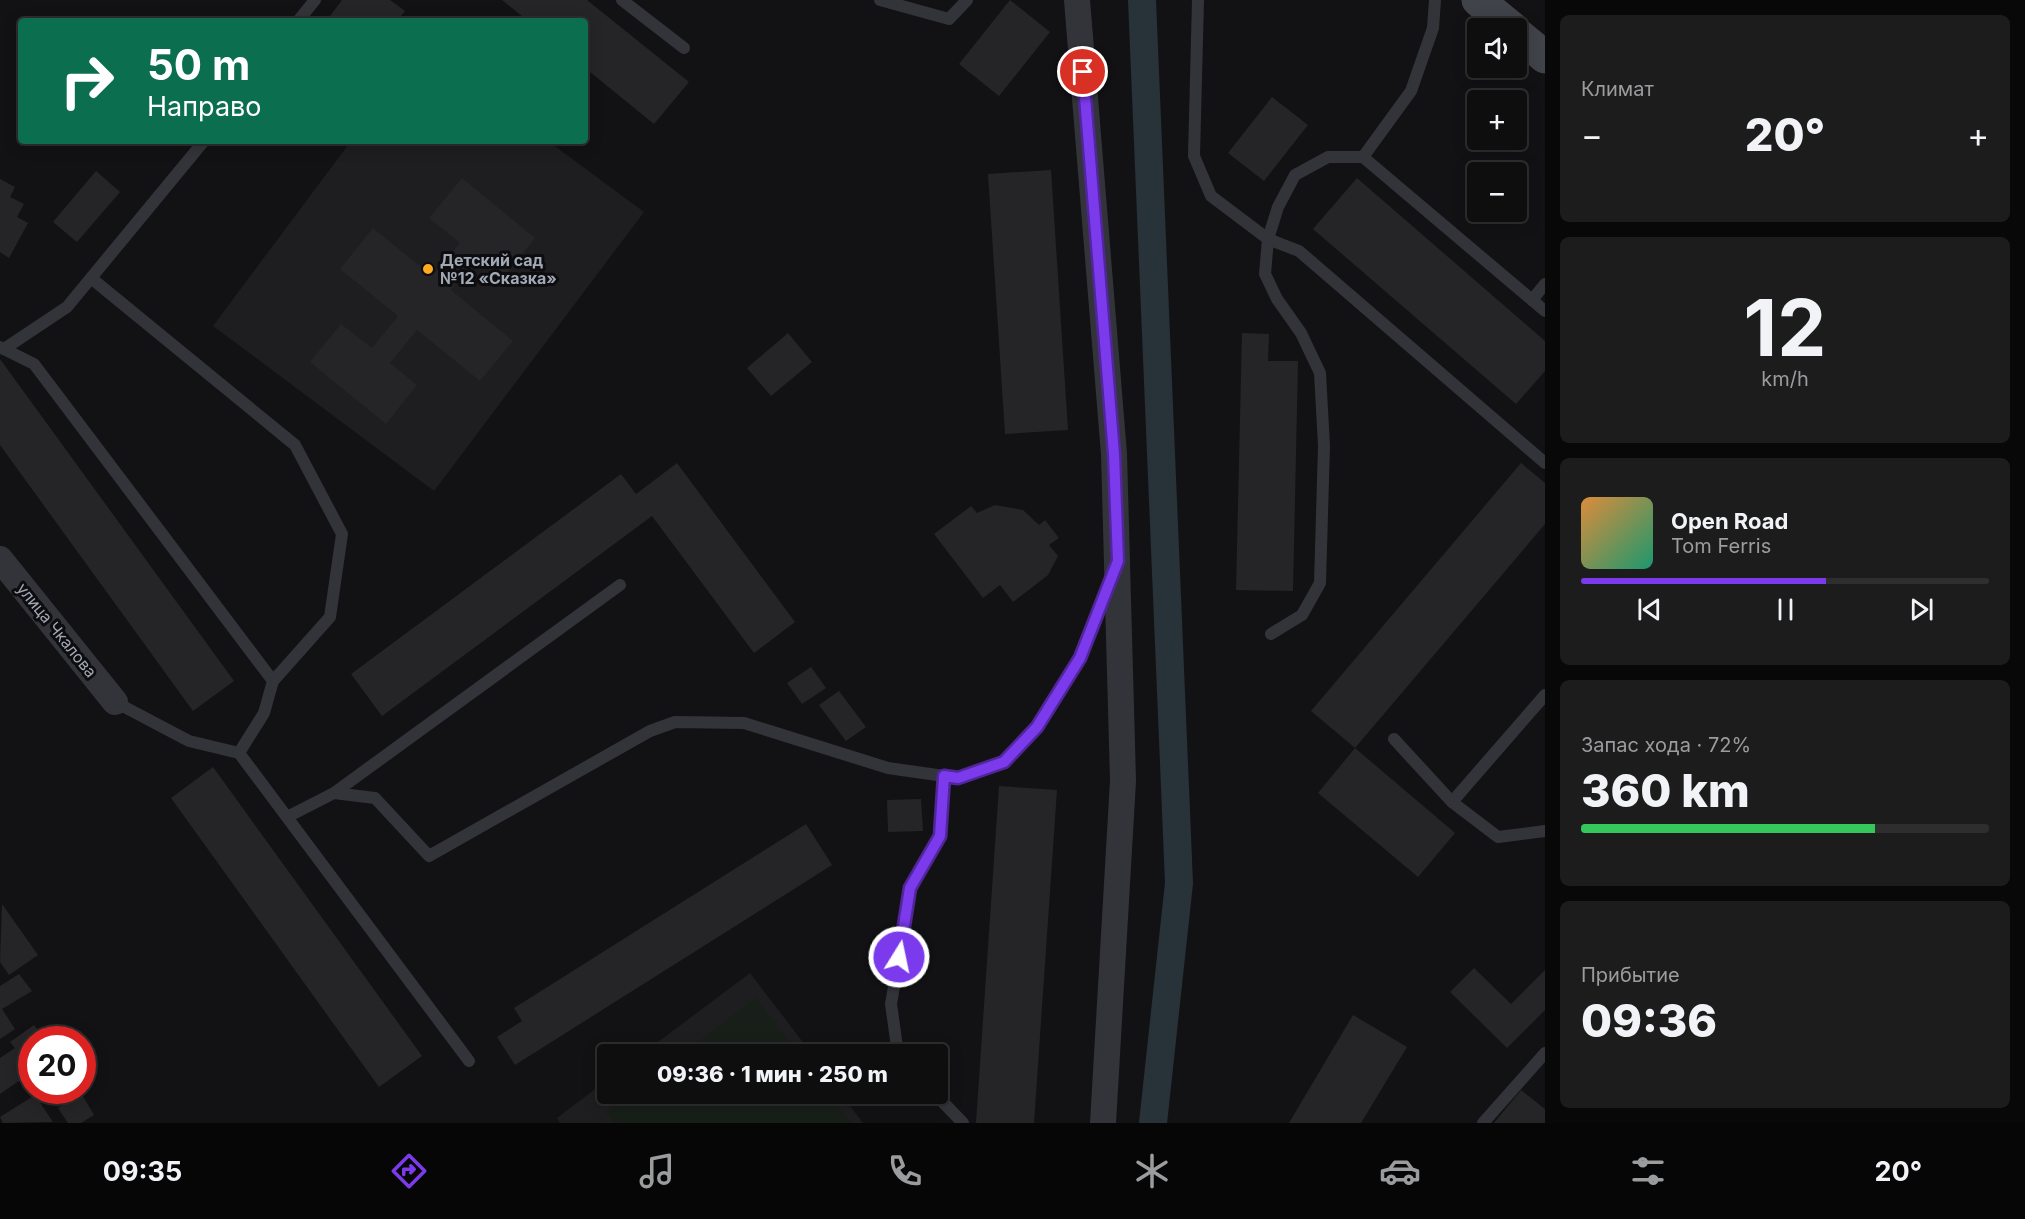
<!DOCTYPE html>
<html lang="ru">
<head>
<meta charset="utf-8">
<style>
	:root { --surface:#0e0e0f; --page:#1c1c1d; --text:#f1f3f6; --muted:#9b9c9e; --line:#2e2e2f; --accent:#7c3aed }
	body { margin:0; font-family:Inter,sans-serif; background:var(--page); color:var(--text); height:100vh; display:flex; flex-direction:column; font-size:22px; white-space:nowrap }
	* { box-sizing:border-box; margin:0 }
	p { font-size:20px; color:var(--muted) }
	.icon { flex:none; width:33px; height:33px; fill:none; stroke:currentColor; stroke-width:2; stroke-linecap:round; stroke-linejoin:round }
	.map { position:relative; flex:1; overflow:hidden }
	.side { display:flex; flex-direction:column; gap:15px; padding:15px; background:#080808; width:480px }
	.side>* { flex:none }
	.top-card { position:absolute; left:18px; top:18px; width:570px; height:126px; border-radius:6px; box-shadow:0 3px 15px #0003,0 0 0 2px var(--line); background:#0b6e4f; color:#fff; overflow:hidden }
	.tools { position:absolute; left:1467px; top:18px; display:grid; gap:12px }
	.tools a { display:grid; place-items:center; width:60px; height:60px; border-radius:6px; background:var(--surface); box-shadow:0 3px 15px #0003,0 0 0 2px var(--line); font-size:30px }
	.speed { position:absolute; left:18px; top:1026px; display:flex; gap:12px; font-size:30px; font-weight:700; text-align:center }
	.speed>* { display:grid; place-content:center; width:78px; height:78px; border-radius:50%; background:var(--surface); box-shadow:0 3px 15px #0003,0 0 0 2px var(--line); line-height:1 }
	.speed .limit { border:9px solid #d22; background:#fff; color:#111 }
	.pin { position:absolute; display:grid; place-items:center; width:51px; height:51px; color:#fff; margin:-26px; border:3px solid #fff; border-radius:50%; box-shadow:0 2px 6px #0007 }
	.me { position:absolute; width:66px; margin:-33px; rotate:10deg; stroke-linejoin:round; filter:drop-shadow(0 0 4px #0008) }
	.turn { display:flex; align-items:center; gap:21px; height:126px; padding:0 30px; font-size:27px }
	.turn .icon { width:78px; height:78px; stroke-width:2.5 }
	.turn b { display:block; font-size:42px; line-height:51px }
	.big { font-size:45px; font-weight:800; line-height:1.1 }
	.side .tile { flex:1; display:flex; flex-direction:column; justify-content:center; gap:9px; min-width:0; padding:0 21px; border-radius:9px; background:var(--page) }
	.side .dial { align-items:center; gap:0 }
	.dial b { font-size:78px; line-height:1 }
	.song { display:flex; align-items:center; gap:18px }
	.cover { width:72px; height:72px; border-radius:9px; background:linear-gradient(135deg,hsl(30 70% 55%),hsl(160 70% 35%)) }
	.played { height:6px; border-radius:3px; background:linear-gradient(90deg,var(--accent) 60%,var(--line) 60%) }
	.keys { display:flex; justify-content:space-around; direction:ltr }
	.heat { display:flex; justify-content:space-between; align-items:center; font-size:33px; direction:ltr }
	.charge { height:9px; border-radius:4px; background:linear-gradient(90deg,#34c759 72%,var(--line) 0) }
	.trip { position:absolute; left:597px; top:1044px; width:351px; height:60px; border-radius:6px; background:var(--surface); box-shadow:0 3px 15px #0003,0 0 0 2px var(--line); font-weight:800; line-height:60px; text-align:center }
	.menu { display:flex; height:96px; justify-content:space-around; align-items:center; background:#060606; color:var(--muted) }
	.menu .icon { width:42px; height:42px }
	.menu .active { color:var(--accent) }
	.menu b { font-size:27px; color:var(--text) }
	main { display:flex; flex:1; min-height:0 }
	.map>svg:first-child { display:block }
	.built { fill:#1e1e21 }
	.green { fill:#181f19 }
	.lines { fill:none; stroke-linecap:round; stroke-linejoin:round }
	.canal { stroke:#273239; stroke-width:28 }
	.building { fill:#252528 }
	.service { stroke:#333439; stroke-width:12 }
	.minor { stroke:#333439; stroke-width:26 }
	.secondary { stroke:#41434a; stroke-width:33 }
	.route-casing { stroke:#51269a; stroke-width:15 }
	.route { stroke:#7c3aed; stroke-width:10 }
	.poi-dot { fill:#ffab1f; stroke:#0d0d0f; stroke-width:2 }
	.labels { text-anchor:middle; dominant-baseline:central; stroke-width:6; stroke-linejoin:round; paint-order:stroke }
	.poi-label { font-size:16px; font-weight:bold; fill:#a2a9b6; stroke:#0d0d0f; text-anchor:start }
	.street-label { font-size:16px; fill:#a2a9b6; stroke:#0d0d0f }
</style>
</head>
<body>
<main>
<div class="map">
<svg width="1545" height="1123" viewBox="0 0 1545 1123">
	<rect width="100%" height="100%" fill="#121214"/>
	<g class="built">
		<polygon points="351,141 548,141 644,212 434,491 213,326"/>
		<polygon points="750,973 812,1054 642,1054"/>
		<polygon points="607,1080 608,1094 841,1094 863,1123 560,1123 557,1118"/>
	</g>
	<g class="green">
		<polygon points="756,998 799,1054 682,1054"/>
		<polygon points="630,1094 828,1094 851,1123 615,1123 606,1112"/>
	</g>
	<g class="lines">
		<polyline class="canal" points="1142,0 1179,883 1153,1123"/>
	</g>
	<g class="building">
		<polygon points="342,0 390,0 405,11 397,21 338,21 330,16"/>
		<polygon points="502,0 587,0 689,82 654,124 585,68 585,21 528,21"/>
		<polygon points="1010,0 1050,32 999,96 959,64"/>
		<polygon points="1272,97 1308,125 1264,181 1228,153"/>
		<polygon points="1051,170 1068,430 1005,434 988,174"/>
		<polygon points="96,171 120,192 77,242 53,222"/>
		<polygon points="462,178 535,238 503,278 477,257 451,290 513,341 480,381 417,330 390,363 417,385 386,424 310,362 341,324 372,348 398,316 340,269 373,228 432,276 460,243 429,218"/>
		<polygon points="1357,178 1545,341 1545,371 1516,404 1313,229"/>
		<polygon points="0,179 15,187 10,197 24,204 17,217 28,223 9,258 0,252"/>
		<polygon points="788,333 812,362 771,396 747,368"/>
		<polygon points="1242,333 1269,334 1268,361 1298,361 1293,591 1236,590"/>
		<polygon points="0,359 234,681 193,711 0,445"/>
		<polygon points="677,463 795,622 754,653 652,516 382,716 351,674 621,474 636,494"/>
		<polygon points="1521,463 1545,483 1545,524 1355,748 1311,711"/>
		<polygon points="995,505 1023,510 1039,525 1045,520 1059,538 1049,545 1058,556 1048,575 1013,602 1000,585 983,598 934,534 971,506 977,513"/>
		<polygon points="811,667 826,688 802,704 787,683"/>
		<polygon points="839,691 866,727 846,741 819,705"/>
		<polygon points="1355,748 1455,833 1418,877 1318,793"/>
		<polygon points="213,767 422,1056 379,1087 171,798"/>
		<polygon points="999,786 1057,790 1034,1123 976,1123"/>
		<polygon points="921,799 923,831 888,832 887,800"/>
		<polygon points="806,824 832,865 515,1065 497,1037 522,1021 514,1008"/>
		<polygon points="2,904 38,955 9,975 0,962"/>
		<polygon points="1474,968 1511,1004 1545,970 1545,1010 1507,1048 1450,992"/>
		<polygon points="19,974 32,991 2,1009 15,1029 0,1039 0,986"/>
		<polygon points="1353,1015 1407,1047 1361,1123 1289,1123"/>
		<polygon points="34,1025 45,1040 32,1040 32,1072 0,1094 0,1058 15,1048 10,1042"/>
		<polygon points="1521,1090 1545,1109 1545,1123 1494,1123"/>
		<polygon points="81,1093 94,1115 81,1123 68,1123 58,1108"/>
		<polygon points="35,1095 53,1122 3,1123 0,1117"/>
	</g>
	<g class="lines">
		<g class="service">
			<polyline points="622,0 684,48"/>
			<polyline points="880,0 949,19 967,0"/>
			<polyline points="1198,0 1194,156 1211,196 1268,239 1299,251 1545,463"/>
			<polyline points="298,21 315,0"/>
			<polyline points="1363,157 1411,91 1433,28 1435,0"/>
			<polyline points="91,278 295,445 342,534 330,617 273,681"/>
			<polyline points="1532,300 1545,284"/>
			<polyline points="0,347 34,364 273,681 264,713 239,753"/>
			<polyline points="4,349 67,307 204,141"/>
			<polyline points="1271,634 1302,615 1320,583 1324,446 1320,373 1301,333 1277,299 1265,274 1268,239 1278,207 1295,175 1328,157 1363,157 1545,311"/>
			<polyline points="115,702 189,741 239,753 469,1061"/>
			<polyline points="1394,739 1452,802 1498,837 1545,831"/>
			<polyline points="334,793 620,585"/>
			<polyline points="1452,802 1545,695"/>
			<polyline points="287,817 334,793 375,798 429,856 650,731 675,722 744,723 888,768 958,778 1004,762 1037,727 1080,658 1111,579"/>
			<polyline points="898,1054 891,1004 911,888 940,836 944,776"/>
			<polyline points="935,1094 963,1123"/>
			<polyline points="1483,1123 1545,1053"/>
		</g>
		<g class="minor">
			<polyline points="1077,0 1114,454 1123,781 1103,1123"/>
			<polyline points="0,559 115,702"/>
		</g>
		<g class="secondary">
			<polyline points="1478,0 1512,28"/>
			<polyline points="1516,33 1545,57"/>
		</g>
	</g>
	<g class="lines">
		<defs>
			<polyline id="route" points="899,957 910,888 940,836 944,776 958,778 1004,762 1037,727 1080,658 1118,561 1114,454 1083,72"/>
		</defs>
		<use href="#route" class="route-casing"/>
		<use href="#route" class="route"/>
	</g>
	<circle class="poi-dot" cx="428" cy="269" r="6"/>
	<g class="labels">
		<g class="poi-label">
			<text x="440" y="260">Детский сад<tspan x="440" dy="18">№12 «Сказка»</tspan></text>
		</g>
		<g class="street-label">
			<text transform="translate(57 630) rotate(51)">улица Чкалова</text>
		</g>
	</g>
</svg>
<div class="tools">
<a><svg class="icon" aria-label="sound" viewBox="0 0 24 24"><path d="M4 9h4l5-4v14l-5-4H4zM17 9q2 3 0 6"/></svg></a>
<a>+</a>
<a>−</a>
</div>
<div class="speed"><div class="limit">20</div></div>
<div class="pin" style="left:1083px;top:72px;background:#d93025"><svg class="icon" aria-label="arrive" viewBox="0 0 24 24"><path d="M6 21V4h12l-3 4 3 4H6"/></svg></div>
<svg class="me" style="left:899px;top:957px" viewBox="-20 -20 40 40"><circle r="17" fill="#7c3aed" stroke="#fff" stroke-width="3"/><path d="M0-11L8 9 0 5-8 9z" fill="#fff"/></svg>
<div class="trip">09:36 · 1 мин · 250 m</div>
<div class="top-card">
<div class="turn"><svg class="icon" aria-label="right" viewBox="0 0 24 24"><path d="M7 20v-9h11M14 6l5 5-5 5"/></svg><div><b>50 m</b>Направо</div></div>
</div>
</div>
<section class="side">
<div class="tile"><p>Климат</p>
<div class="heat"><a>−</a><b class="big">20°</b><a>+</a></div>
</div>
<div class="tile dial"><b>12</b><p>km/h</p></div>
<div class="tile">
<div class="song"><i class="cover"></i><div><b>Open Road</b><p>Tom Ferris</p></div></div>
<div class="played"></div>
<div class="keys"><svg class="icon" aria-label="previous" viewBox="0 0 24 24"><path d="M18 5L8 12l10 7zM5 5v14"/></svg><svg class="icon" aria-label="pause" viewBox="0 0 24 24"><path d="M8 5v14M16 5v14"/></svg><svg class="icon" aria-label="next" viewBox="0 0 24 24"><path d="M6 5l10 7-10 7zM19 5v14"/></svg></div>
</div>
<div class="tile"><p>Запас хода · 72%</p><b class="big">360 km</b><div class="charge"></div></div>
<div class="tile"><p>Прибытие</p><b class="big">09:36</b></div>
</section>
</main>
<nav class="menu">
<b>09:35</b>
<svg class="icon active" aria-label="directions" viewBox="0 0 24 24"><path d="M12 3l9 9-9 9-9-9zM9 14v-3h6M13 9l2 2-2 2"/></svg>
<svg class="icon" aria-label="music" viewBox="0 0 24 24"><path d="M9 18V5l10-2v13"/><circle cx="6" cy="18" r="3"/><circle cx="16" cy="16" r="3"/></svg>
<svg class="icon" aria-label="phone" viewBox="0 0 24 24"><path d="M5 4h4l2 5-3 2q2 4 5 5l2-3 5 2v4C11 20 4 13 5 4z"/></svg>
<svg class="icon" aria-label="climate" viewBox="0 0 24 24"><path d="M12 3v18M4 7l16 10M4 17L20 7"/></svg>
<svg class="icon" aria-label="car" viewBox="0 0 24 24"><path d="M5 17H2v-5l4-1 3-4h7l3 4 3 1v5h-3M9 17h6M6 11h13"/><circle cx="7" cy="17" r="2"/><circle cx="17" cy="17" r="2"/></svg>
<svg class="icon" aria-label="filters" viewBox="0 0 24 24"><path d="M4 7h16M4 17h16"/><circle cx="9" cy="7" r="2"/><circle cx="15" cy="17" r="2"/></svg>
<b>20°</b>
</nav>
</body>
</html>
